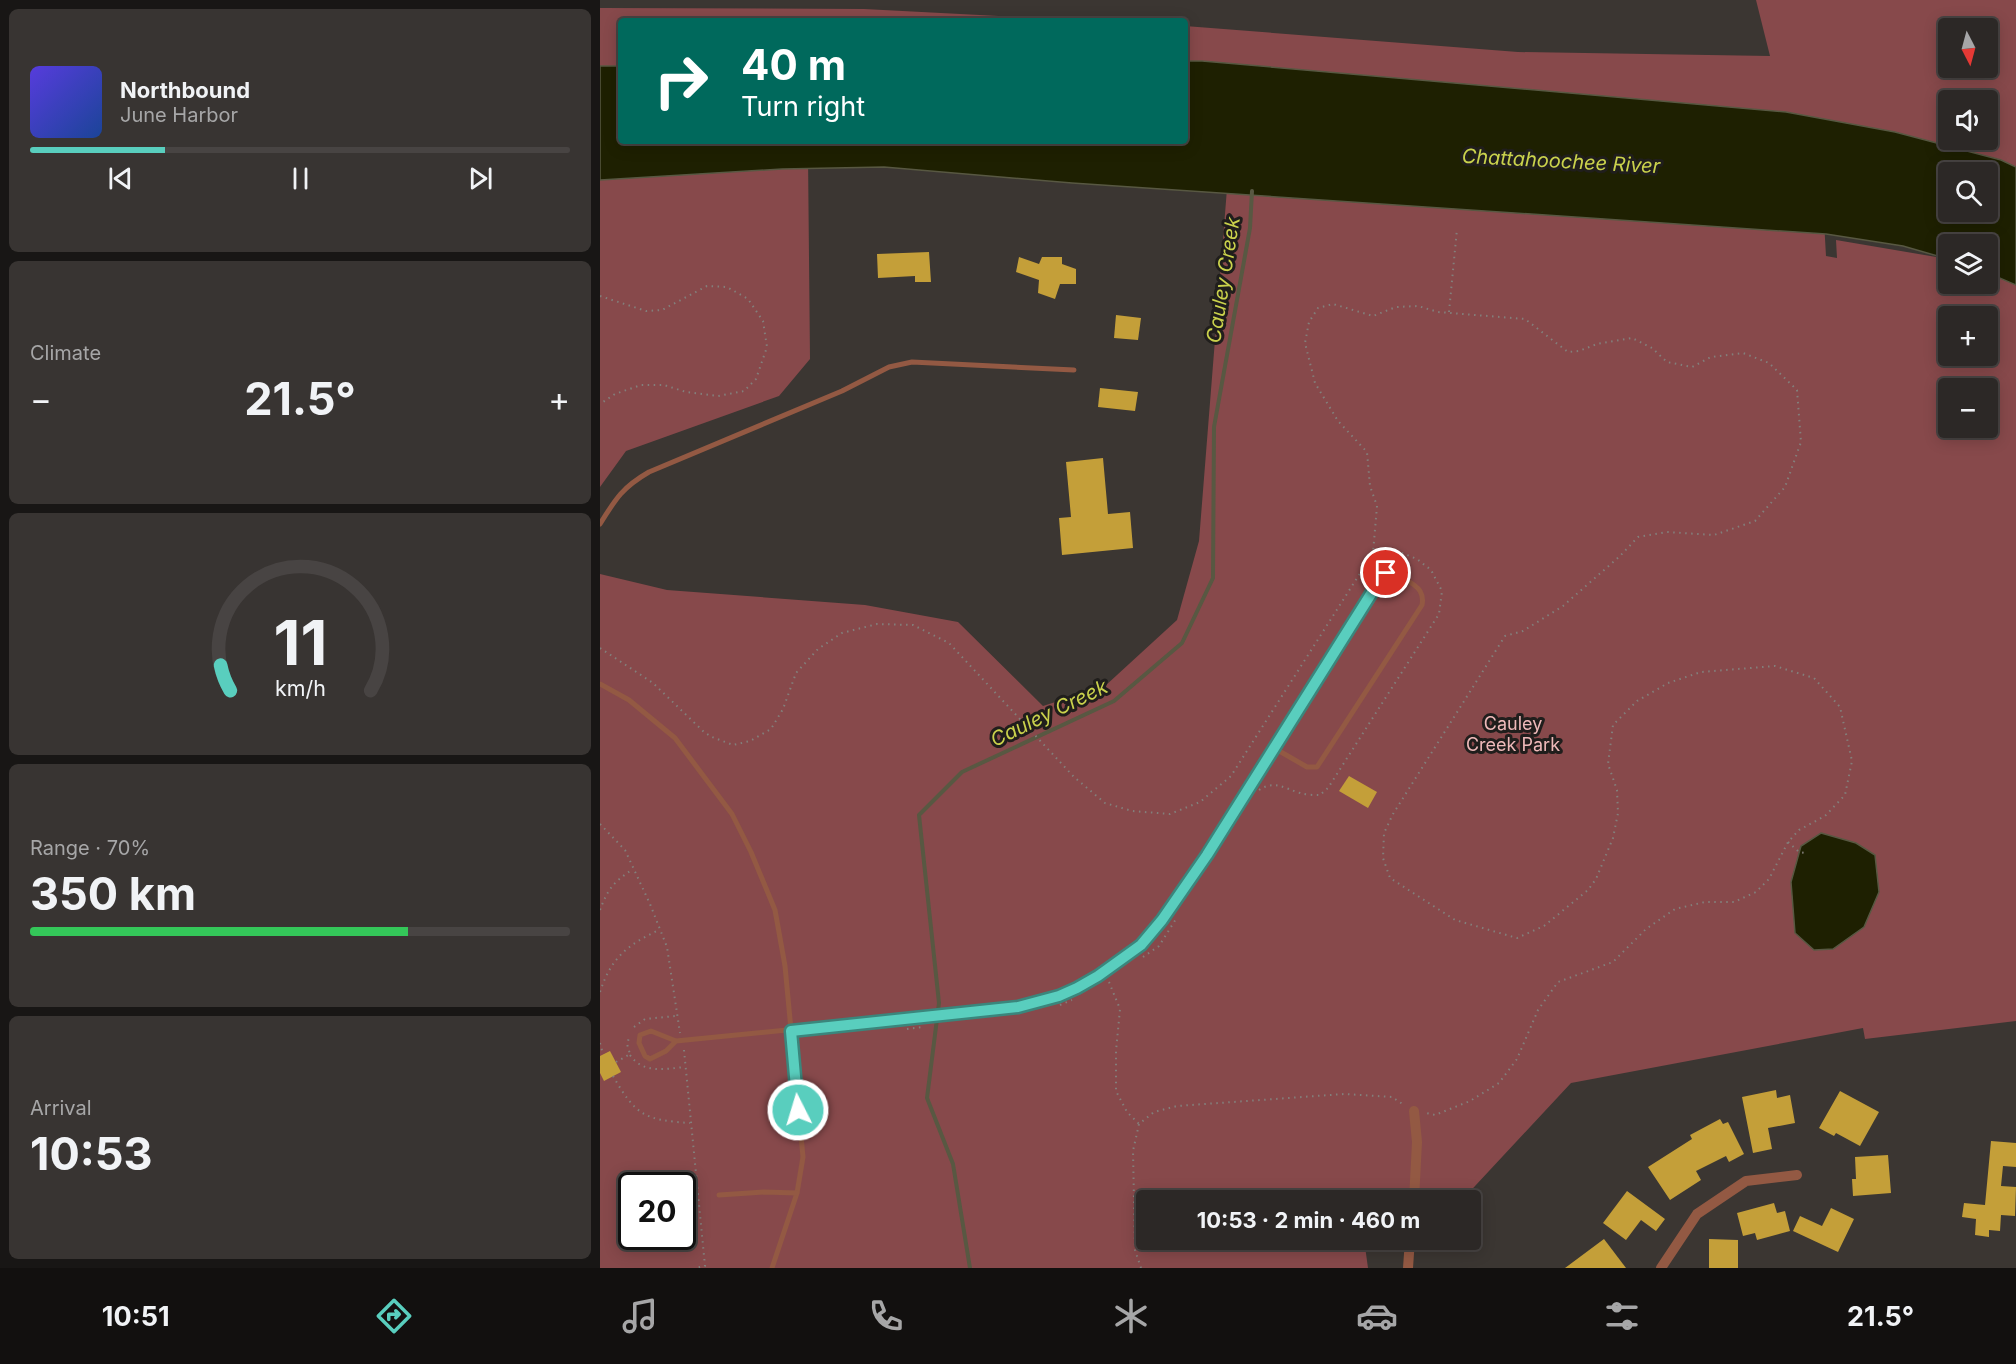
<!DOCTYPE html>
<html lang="en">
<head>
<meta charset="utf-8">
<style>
	:root { --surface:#2c2826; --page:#383432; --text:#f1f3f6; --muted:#a6a6a7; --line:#484443; --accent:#59cebe }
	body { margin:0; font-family:Inter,sans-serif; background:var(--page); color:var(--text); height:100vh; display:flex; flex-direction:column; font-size:22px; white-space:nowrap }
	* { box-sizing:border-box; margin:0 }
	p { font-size:20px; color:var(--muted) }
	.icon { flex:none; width:33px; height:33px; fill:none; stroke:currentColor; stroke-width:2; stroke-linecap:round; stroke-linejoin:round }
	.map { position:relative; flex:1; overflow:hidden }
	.drawer { display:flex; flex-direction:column; gap:9px; padding:9px; background:#181615; width:600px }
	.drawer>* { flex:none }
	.banner { position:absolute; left:18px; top:18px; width:570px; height:126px; border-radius:6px; box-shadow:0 3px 15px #0003,0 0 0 2px var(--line); background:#00695c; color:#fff; overflow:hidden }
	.needle { width:39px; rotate:174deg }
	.buttons { position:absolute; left:1338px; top:18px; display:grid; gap:12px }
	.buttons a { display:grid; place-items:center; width:60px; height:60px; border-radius:6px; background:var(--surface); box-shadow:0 3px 15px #0003,0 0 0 2px var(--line); font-size:30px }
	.speed { position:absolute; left:18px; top:1172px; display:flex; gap:12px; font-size:30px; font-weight:700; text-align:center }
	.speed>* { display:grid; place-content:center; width:78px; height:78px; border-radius:50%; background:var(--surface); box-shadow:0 3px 15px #0003,0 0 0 2px var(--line); line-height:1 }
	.speed .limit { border:3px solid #111; border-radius:9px; background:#fff; color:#111 }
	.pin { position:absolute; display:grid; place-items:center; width:51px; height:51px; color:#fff; margin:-26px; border:3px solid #fff; border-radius:50%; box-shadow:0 2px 6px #0007 }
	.me { position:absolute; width:66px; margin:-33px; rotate:355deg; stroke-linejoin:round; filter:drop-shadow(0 0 4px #0008) }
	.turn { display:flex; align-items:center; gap:21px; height:126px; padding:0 24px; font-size:27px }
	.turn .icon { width:78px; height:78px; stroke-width:2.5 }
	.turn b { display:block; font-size:42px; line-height:51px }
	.big { font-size:45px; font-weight:700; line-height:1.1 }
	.drawer .card { flex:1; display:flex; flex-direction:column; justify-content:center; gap:9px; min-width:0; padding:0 21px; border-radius:9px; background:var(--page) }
	.drawer .dial { align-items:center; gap:0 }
	.dial svg { height:156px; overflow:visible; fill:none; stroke:var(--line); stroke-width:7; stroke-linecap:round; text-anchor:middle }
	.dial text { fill:var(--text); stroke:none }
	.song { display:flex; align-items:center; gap:18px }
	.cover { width:72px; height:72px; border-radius:9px; background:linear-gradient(135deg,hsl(250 70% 55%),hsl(220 70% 35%)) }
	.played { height:6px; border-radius:3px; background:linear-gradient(90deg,var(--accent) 25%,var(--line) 25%) }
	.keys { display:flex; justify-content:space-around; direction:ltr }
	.heat { display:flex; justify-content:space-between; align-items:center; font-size:33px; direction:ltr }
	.charge { height:9px; border-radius:4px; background:linear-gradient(90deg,#34c759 70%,var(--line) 0) }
	.trip { position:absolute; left:536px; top:1190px; width:345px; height:60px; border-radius:6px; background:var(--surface); box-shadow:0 3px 15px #0003,0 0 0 2px var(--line); font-weight:700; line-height:60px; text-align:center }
	.dock { display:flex; height:96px; justify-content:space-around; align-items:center; background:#12100f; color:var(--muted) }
	.dock .icon { width:42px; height:42px }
	.dock .current { color:var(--accent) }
	.dock b { font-size:27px; color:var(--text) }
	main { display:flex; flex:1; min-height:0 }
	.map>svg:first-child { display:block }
	.green { fill:#87494b; fill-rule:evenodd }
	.water { fill:#1e2001; stroke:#585842; stroke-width:1.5; fill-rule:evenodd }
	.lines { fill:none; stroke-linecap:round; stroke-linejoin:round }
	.stream { stroke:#585842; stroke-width:4 }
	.building { fill:#c49f39 }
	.path { stroke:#837f7b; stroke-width:2; stroke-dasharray:1.5 4.5; stroke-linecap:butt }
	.service { stroke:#935943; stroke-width:5 }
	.minor { stroke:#935943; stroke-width:10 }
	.route-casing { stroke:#3a867c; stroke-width:15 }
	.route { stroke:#59cebe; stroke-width:10 }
	.labels { text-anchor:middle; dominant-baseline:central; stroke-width:6; stroke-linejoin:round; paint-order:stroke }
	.park-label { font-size:18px; fill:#eeb9b9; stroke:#201e1c }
	.water-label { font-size:20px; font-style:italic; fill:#cad24c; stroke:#201e1c }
</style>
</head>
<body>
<main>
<section class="drawer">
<div class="card">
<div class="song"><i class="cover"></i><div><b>Northbound</b><p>June Harbor</p></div></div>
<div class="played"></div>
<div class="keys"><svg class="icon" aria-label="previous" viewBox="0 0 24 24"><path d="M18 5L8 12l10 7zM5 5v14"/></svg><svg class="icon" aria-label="pause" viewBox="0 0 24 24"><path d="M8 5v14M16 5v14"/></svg><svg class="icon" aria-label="next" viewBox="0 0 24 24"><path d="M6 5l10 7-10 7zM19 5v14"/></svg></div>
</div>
<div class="card"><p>Climate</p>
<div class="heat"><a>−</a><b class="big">21.5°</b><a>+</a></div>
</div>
<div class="card dial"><svg viewBox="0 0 100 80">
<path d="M14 69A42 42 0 1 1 86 69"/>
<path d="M14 69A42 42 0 0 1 9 56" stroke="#59cebe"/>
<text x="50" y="56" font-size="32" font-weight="700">11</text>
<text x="50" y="72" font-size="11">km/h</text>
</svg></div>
<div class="card"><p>Range · 70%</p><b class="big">350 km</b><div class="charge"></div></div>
<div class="card"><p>Arrival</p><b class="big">10:53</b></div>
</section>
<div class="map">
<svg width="1416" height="1268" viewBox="0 0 1416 1268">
	<rect width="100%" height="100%" fill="#3b3632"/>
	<g class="green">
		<path d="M1156,0H1416V167L1401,160L1295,132L602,61H585V26L918,52L1170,56ZM1348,28H1388V68H1348ZM1348,100H1388V140H1348Z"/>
		<polygon points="0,8 264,9 492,21 21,21 21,66 0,66"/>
		<polygon points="208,155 210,359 179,396 26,451 0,487 0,165"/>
		<path d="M628,176L1224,221L1226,256L1237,258L1236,240L1348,259V284H1388V273L1416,285V1021L1265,1039L1263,1028L971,1083L862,1200H546V1239H764L768,1268H0V574L67,590L265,605L358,622L443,706L505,686L577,620L599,541ZM1348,316H1388V356H1348ZM1348,388H1388V428H1348ZM32,1185H82V1236H32Z"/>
	</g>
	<g class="water">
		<path d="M585,61H602L1186,112L1295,132L1401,160L1416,167V285L1388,273V244H1348V259L1303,246L1226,234L472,183L284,167L182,169L0,180V66H21V141H585ZM1348,172H1388V212H1348Z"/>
		<polygon points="1221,833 1256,843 1275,855 1279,892 1264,927 1233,949 1214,950 1195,933 1191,882 1201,846"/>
	</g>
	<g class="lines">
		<polyline class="stream" points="370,1268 353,1164 327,1098 339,1003 319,815 362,772 514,701 582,643 613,578 614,427 650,228 652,191"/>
	</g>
	<g class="building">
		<polygon points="329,252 331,282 315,282 315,276 278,278 277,254"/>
		<polygon points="419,257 439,264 442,257 462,257 462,264 476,269 476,284 460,284 455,299 438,293 439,280 416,272"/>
		<polygon points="516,315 541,318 538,340 514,338"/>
		<polygon points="500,388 538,392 535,411 498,407"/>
		<polygon points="503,458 508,514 530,512 533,548 462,555 459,518 471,517 466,462"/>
		<polygon points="749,776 777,792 768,808 739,791"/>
		<polygon points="10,1051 21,1072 4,1081 0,1073 0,1056"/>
		<polygon points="1176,1090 1177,1098 1190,1095 1195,1123 1168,1128 1172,1149 1153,1153 1142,1097"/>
		<polygon points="1240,1091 1279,1112 1260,1146 1236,1133 1234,1136 1219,1128"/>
		<polygon points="1120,1119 1123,1124 1128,1122 1144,1154 1129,1162 1126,1156 1096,1171 1101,1180 1070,1200 1048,1167 1092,1139 1090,1135"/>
		<polygon points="1391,1141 1416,1143 1416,1167 1403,1166 1401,1186 1416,1187 1415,1216 1401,1215 1400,1231 1389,1230 1389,1237 1375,1235 1376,1219 1362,1217 1364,1203 1385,1205"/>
		<polygon points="1288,1155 1291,1193 1253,1196 1252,1179 1256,1179 1255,1157"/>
		<polygon points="1027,1191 1065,1219 1056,1231 1041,1220 1026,1240 1003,1223"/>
		<polygon points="1174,1203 1177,1213 1185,1211 1190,1231 1157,1240 1155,1233 1143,1236 1137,1213"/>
		<polygon points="1231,1208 1254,1219 1238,1252 1193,1231 1200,1216 1222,1226"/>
		<polygon points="1004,1239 1026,1268 965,1268"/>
		<polygon points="1109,1239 1138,1240 1138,1268 1109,1268"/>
	</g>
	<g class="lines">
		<g class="path">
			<polyline points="0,296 46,311 62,310 107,286 127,287 148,299 163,321 167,347 156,379 144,391 118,396 86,392 64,385 41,385 15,394 0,404"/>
			<polyline points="849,312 857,229"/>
			<polyline points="0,648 53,683 104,732 112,737 133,745 150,741 171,729 183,709 196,673 218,649 242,633 277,624 313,625 349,643 474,777 505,803 532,811 570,814 600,802 631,776 773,553 777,506 770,486 767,452 738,421 715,383 705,343 709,322 718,308 733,304 773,316 796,307 818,306 838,312 925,319 968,352 979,351 997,344 1032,338 1052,348 1067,362 1092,367 1111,357 1143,353 1169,363 1197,390 1201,442 1185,487 1155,521 1114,535 1067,532 1038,537 1020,556 963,606 923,631 905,636 793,814 784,833 783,858 790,878 855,920 917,938 944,926 988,890 996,879 1013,838 1018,813 1017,790 1008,764 1013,725 1037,701 1068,683 1101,672 1175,666 1214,678 1240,707 1252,761 1245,795 1225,816 1199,830 1188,842 1169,879 1156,892 1134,902 1105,902 1075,909 1046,929 1013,962 958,982 938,1010 917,1059 899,1083 870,1101 835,1115 826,1113"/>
			<path d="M659,790C674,780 684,788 700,793C706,795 714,795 720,795L728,788L839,614L842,591L831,570L817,559L792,549L773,553"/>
			<polyline points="0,824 25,850 50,904 67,947 80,1033"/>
			<polyline points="1188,842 1199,852 1206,853"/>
			<path d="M0,910C8,888 14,882 33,869"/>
			<polyline points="543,957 559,946 576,919"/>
			<polyline points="509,982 520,1009 516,1051 516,1091 527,1112 539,1124"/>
			<path d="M0,992C11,958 27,945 59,930"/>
			<polyline points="460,1005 472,1000"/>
			<polyline points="34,1027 45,1019 76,1016"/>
			<polyline points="307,1029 322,1027"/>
			<polyline points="0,1043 3,1054"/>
			<polyline points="84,1050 105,1266 95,1268"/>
			<path d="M30,1055C43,1074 65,1069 85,1067"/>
			<polyline points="16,1062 30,1054 27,1044 30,1035"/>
			<path d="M13,1076C36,1116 45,1120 90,1123"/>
			<polyline points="541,1268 535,1250 533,1151 539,1124 554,1112 577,1106 744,1094 792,1097 804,1105"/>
		</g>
		<g class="service">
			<path d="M0,524C16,498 23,487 49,472L242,391L289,367L312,362L474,370"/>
			<polyline points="0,684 29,700 75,738 132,814 151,852 175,910 185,966 203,1157 197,1193 172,1268"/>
			<path d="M76,1041L66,1051L50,1059L45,1056L39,1043L40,1035L51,1031L76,1041L418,1007C461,996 510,977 542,944C579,905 612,847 640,802C687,727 734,652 781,578L786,573C796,574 815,583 820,591C823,596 823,600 822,605L717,767H707L674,748"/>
			<polyline points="119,1195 164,1192 197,1193"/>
		</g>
		<g class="minor">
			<polyline points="814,1200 817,1142 814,1111"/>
			<polyline points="808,1268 810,1239"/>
			<polyline points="1061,1268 1097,1214 1146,1181 1197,1175"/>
		</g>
	</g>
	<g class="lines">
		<defs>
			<polyline id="route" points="198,1110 191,1031 418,1007 459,996 477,988 498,976 541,945 562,920 607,855 781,578 786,573"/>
		</defs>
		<use href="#route" class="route-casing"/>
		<use href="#route" class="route"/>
	</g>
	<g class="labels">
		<g class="park-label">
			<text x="913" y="723">Cauley<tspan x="913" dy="21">Creek Park</tspan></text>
		</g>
		<g class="water-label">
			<text transform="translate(961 161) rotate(3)">Chattahoochee River</text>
			<text transform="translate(623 280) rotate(-81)">Cauley Creek</text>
			<text transform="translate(449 713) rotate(-26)">Cauley Creek</text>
		</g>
	</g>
</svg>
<div class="buttons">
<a><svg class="needle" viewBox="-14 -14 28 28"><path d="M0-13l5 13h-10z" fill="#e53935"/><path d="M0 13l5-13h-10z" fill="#a6a6a7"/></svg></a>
<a><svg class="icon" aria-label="sound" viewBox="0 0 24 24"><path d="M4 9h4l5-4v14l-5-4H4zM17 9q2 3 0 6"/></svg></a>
<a><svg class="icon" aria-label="search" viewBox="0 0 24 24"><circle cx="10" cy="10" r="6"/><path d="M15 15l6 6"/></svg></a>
<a><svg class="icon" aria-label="layers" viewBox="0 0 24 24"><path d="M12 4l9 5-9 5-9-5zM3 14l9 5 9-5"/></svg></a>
<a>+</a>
<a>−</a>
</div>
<div class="speed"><div class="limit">20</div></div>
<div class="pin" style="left:786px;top:573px;background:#d93025"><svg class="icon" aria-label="arrive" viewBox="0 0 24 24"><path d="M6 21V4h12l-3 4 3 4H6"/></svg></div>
<svg class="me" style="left:198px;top:1110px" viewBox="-20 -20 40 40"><circle r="17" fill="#59cebe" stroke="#fff" stroke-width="3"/><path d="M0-11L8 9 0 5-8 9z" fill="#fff"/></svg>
<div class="trip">10:53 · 2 min · 460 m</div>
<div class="banner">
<div class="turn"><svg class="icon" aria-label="right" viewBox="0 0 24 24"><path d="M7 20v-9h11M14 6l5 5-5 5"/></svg><div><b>40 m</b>Turn right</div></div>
</div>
</div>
</main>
<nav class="dock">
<b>10:51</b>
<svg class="icon current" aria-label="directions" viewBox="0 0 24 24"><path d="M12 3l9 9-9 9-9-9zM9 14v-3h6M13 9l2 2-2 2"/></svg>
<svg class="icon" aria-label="music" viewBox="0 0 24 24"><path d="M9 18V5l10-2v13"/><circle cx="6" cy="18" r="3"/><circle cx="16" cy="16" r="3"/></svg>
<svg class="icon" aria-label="phone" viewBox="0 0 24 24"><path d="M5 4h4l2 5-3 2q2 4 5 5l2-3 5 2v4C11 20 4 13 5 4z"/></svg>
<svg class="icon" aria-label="climate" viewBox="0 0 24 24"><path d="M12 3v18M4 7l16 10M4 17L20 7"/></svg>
<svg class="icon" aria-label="car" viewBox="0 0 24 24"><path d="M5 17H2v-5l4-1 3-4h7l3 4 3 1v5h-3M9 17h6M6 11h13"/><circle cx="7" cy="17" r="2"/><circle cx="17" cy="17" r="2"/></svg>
<svg class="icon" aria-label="filters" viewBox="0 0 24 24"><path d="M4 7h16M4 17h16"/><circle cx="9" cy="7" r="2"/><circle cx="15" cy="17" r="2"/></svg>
<b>21.5°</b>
</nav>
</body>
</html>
